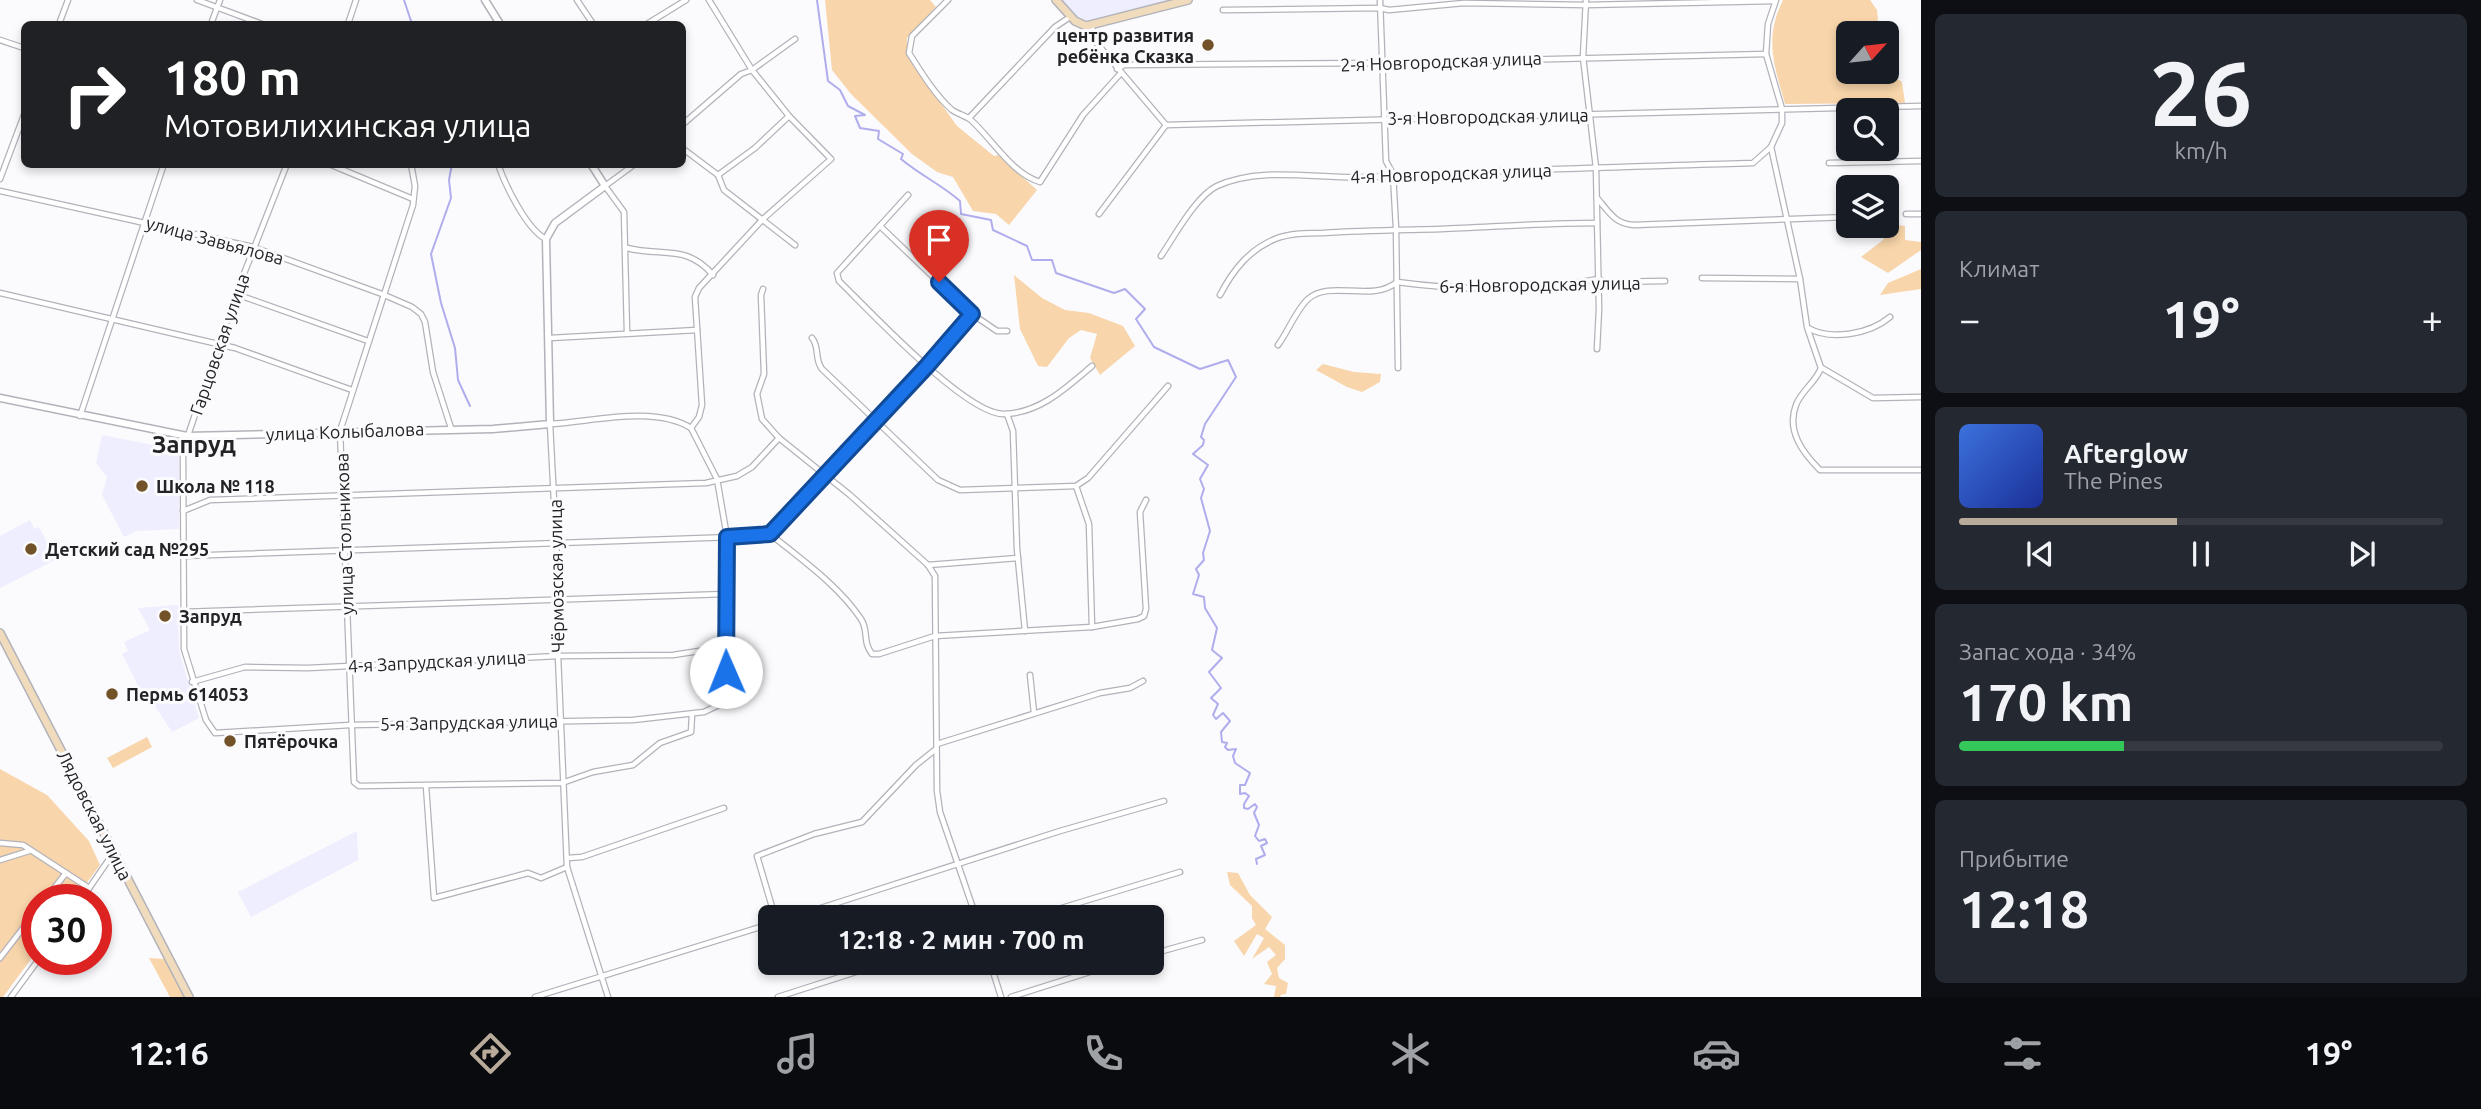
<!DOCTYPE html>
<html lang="ru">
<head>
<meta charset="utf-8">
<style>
	:root { --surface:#171b24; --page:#242831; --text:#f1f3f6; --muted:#9ea1a6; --line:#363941; --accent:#b8ab99 }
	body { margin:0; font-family:Ubuntu,sans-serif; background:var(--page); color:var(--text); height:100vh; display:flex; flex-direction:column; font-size:26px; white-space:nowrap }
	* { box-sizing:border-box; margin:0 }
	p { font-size:23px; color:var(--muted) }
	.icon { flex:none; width:38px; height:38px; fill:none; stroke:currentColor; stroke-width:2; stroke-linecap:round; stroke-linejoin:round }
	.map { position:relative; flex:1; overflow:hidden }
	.panel { display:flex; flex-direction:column; gap:14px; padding:14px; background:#0d0f14; width:560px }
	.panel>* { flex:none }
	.top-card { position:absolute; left:21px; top:21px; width:665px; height:147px; border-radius:10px; box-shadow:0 4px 10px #0003; background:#202124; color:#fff; overflow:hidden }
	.needle { width:46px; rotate:63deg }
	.tools { position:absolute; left:1836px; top:21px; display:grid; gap:14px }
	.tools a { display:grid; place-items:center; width:63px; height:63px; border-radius:10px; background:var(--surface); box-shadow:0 4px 10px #0003; font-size:35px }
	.speed { position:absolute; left:21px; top:884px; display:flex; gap:14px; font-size:35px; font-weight:700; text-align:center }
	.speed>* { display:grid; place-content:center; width:91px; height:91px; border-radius:50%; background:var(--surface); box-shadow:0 4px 10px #0003; line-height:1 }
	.speed .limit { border:10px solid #d22; background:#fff; color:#111 }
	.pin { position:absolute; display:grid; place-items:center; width:60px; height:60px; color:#fff; margin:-72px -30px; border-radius:50% 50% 50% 0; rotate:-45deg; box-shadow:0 0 7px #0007 }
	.pin .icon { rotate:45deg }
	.me { position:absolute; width:77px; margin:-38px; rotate:359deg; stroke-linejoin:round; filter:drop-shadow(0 0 5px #0008) }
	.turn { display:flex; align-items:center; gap:24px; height:147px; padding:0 28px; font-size:32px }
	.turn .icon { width:91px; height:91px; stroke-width:2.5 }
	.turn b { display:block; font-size:49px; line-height:60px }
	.big { font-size:52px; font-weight:700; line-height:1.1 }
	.panel .widget { flex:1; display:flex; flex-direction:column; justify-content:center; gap:10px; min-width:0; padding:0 24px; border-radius:10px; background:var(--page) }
	.panel .dial { align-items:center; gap:0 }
	.dial b { font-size:91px; line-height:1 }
	.song { display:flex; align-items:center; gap:21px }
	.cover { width:84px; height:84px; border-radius:10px; background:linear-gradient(135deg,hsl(220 70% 55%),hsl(230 70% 35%)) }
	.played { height:7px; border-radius:4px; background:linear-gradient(90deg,var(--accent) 45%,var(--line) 45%) }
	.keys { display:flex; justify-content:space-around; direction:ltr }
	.heat { display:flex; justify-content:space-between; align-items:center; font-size:38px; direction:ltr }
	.charge { height:10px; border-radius:5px; background:linear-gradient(90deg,#34c759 34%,var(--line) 0) }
	.trip { position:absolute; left:758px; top:905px; width:406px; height:70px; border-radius:10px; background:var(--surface); box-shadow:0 4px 10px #0003; font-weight:700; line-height:70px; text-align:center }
	.menu { display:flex; height:112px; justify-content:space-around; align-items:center; background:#090b0e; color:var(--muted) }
	.menu .icon { width:49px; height:49px }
	.menu .current { color:var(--accent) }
	.menu b { font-size:32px; color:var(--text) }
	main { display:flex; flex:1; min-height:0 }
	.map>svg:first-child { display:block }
	.built { fill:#eeeefe }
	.green { fill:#f8d5aa }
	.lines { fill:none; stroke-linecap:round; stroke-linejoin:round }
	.stream { stroke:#b0adec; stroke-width:2 }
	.minor-casing { stroke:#b2b2ba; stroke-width:7 }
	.tertiary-casing { stroke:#b2b2ba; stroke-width:9 }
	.secondary-casing { stroke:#b2b2ba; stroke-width:10 }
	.minor { stroke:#fff; stroke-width:4.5 }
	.tertiary { stroke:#fff; stroke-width:6 }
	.secondary { stroke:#f0dcbc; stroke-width:7 }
	.route-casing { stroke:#114b97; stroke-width:18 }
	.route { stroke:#1a73e8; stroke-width:12 }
	.poi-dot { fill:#725228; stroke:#fbfbfe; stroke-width:2.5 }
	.labels { text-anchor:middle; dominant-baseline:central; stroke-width:6; stroke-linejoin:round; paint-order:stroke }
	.poi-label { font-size:18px; font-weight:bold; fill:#232326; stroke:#fbfbfe; text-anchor:start }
	.street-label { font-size:18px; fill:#232326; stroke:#fbfbfe }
	.district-label { font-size:24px; font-weight:bold; fill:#232326; stroke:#fbfbfe }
</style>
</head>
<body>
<main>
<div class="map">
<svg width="1921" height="997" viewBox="0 0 1921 997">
	<rect width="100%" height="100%" fill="#fbfbfe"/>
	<g class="built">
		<polygon points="1060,0 1168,0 1091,22 1075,17"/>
		<polygon points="102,435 179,450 179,529 136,531 124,537 102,495 107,477 96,463"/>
		<polygon points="30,520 34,529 39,527 48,544 57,539 65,555 0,588 0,536"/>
		<polygon points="178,605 179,651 199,718 172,732 153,703 141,692 122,654 128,651 124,642 150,630 138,608"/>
		<polygon points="357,831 358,860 251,917 238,892"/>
	</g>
	<g class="green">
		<polygon points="825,0 930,0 936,7 907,38 907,56 957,126 994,156 998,155 1037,190 1009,225 996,214 973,211 953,177 937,172 912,154 851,94 832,70"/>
		<path d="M1783,0H1870L1877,10L1879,33H1848V72H1886L1887,65L1893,76L1902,82L1905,103L1785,104C1774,64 1764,39 1783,0Z"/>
		<polygon points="1887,224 1905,226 1905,240 1921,242 1921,250 1888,273 1861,257 1883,240"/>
		<polygon points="1921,269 1921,289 1880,295 1888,283"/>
		<polygon points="1014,275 1042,298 1065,310 1089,313 1123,326 1135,346 1100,375 1090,358 1097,334 1081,330 1069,338 1047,367 1038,366 1020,329"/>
		<polygon points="1323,364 1354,372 1381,374 1380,382 1362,392 1347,387 1316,370"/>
		<polygon points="147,737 152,747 113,768 107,758"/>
		<polygon points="0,769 47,795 89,841 100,865 75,899 37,900 37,951 3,997 0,997"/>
		<polygon points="1227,872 1238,873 1250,895 1272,917 1265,929 1285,945 1285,959 1277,968 1279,978 1288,983 1286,994 1280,995 1281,997 1274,997 1276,986 1264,984 1272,974 1267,962 1276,955 1269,947 1252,959 1264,938 1257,934 1244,956 1234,941 1256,925 1252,918 1252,906 1230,885"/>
		<polygon points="149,958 164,959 185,997 170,997"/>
	</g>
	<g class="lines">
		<g class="stream">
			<polyline points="404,0 412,24"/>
			<path d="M817,0L828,81L840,90L848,106L865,115L855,116L860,128L879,131L878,139L903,154L901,159C920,175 942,185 960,201L961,214L991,220L993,230L1027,246L1032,260H1052L1056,273L1114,293L1125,289L1145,309L1136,319L1154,347L1200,369L1228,360L1236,377L1205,424L1201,437L1204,440L1203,445L1193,454L1208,465L1200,479L1204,489L1201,498L1210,531L1203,553L1204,560L1196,569L1199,575L1193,594L1204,597L1205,608L1217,628L1212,650L1222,658L1209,672L1221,688L1211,698L1218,704L1213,715L1216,719L1223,713L1230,721L1221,732L1222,742L1227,743L1225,747L1228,750L1236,749L1233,756L1235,763L1250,773L1245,785H1240V794L1245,793L1249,796L1244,804V808L1248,809L1255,804L1257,807L1254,813L1259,825L1255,836L1259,841L1265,839L1267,843L1261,846L1265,855L1256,859L1257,864"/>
			<polyline points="452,164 449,180 451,198 431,254 441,303 455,348 458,380 470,406"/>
		</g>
		<defs>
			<g id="minor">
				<polyline points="197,0 262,24"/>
				<polyline points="577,0 593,24"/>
				<path d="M948,0L912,36L909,53C921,72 935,95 952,110C958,114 966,116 971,120C992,139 1012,174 1040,182L1083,115L1120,74"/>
				<polyline points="1380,0 1386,161 1393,174 1396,228 1398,368"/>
				<polyline points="1586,0 1583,57 1596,168 1599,309 1597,349"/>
				<path d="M1776,0L1768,24L1766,54L1782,109V123L1771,147L1800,279L1807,327L1821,368C1816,382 1801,391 1796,405C1786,431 1803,453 1820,470H1921"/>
				<polyline points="1223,10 1380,8 1389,10 1464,3 1586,5 1775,1"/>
				<polyline points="59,24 68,0"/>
				<polyline points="211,24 220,0"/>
				<polyline points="348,24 356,0"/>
				<polyline points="647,24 686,0"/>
				<polyline points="1092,26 1094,40 1166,125"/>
				<polyline points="0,40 24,48"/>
				<polyline points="1117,69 1124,65 1381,63 1766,54"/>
				<polyline points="969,118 1055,27 1070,17"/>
				<polyline points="682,125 741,74 752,70 795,39"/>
				<polyline points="682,148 718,175 724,190 795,245"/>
				<polyline points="1829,163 1921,161"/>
				<polyline points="287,164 236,294 183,450 184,649 206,720 215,733 350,725 633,720 704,712 721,704 727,697 727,537 717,479 691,428"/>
				<polyline points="329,164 413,199"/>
				<polyline points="411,164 415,186 413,205 340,431 354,782 359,786 562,783 593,772 633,765 660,743 691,732 692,715"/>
				<path d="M498,164C505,185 527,230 546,239"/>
				<polyline points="718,175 755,148 789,116"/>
				<polyline points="0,179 24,115"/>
				<polyline points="0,191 253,247 382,294 412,307 421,314 425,322 433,372 451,428"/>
				<path d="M908,195L837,273L839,281C868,309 966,415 1004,414C1040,413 1066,388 1092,366"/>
				<path d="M1597,198C1609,212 1615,224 1634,225L1848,217"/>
				<polyline points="1099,214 1166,125 1921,106"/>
				<polyline points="1906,214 1921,214"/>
				<polyline points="880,226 972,314 997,331 1007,331"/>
				<path d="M627,248C662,257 687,244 713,275"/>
				<path d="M1161,256C1174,237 1196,196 1217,186C1263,165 1321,180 1370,177C1497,170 1625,167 1753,163L1771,147"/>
				<polyline points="1702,278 1800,279"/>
				<polyline points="763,289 761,295 764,374 757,394 762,419 779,438 850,495 928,565 935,576 937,791 940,812 976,917"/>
				<polyline points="0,293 235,348 352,390"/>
				<polyline points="236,294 368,341"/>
				<path d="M1220,295C1233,270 1249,250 1275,239C1290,233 1308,233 1323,233C1363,230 1402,230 1441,229C1493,227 1544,223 1597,223"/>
				<path d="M1808,328C1831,341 1870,334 1890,317"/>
				<polyline points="627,332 624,212 605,186 635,164"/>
				<polyline points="550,338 697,330"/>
				<path d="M812,338C820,347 814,359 822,369L938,480L960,490L1076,486L1088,478L1168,386"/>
				<path d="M1278,345C1288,332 1296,310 1308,299C1330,279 1372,303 1397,282C1463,291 1533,291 1599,279L1604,282L1665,281"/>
				<polyline points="1822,368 1873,398 1921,397"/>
				<polyline points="1007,414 1013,431 1017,549 1025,631"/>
				<polyline points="80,416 164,164"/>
				<polyline points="691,428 699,417 702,405 695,297 699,288 763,219 831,159 789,116 752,70 709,0"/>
				<polyline points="1076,486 1089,524 1092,627"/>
				<polyline points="183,511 210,500 706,483 737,476 752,467 779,438"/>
				<path d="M770,534C802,560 838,585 861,619C869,631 862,641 872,654H879L935,636L1092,627L1138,619L1144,616L1146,609L1140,512L1146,500"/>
				<polyline points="182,556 762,536 770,534 927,367 972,314"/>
				<polyline points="928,565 1018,558"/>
				<polyline points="182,612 726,594"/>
				<polyline points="1030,675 1034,713"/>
				<polyline points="192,682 245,667 308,668 558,656 673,655 725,647"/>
				<polyline points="937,744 1100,693 1130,688 1143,681"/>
				<polyline points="426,786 434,898 528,873 541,878 567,867"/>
				<polyline points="0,843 23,845 89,888"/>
				<polyline points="568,858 582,857 724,808"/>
				<polyline points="0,860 29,851"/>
				<polyline points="45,900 66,873"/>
				<polyline points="81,900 114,852"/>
				<polyline points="775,917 757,856 814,834 862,822 916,765 936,749"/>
				<polyline points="793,917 1060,831 1164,801"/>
				<polyline points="1032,917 1180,872"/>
				<polyline points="1152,954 1202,940"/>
				<polyline points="0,958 37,910"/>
				<polyline points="990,962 1001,997"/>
				<polyline points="11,997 39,959"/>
				<polyline points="535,997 770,924"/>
				<path d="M608,997L567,867L558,656L559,598L550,424C592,422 653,405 691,428"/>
				<polyline points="778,997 887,962"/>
				<polyline points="1011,997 1121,962"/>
			</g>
			<g id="tertiary">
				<polyline points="485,0 500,24"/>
				<polyline points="0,398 187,436 493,429 550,424 546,239 555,223 605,186 591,164"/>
			</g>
			<g id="secondary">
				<polyline points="1056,0 1075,21 1086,26 1188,0"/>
				<polyline points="0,633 189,997"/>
			</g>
		</defs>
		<use href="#minor" class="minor-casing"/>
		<use href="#tertiary" class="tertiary-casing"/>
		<use href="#secondary" class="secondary-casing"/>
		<use href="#minor" class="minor"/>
		<use href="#tertiary" class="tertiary"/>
		<use href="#secondary" class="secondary"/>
	</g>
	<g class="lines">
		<defs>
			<polyline id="route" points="726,672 727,537 770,534 927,366 972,314 939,282"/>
		</defs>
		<use href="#route" class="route-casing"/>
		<use href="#route" class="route"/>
	</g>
	<g class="poi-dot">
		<circle cx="1208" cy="45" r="7"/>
		<circle cx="142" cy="486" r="7"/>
		<circle cx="31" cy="549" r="7"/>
		<circle cx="165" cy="616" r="7"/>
		<circle cx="112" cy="694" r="7"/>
		<circle cx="230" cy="741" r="7"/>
	</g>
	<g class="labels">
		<g class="poi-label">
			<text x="1194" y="35" text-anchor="end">центр развития<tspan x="1194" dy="21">ребёнка Сказка</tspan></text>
			<text x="156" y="486">Школа № 118</text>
			<text x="45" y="549">Детский сад №295</text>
			<text x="179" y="616">Запруд</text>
			<text x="126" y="694">Пермь 614053</text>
			<text x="244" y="741">Пятёрочка</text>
		</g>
		<g class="street-label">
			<text transform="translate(1441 61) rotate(-2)">2-я Новгородская улица</text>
			<text transform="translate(1488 116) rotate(-1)">3-я Новгородская улица</text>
			<text transform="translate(1451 173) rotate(-2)">4-я Новгородская улица</text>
			<text transform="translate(215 240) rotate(15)">улица Завьялова</text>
			<text transform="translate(1540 284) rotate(-1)">6-я Новгородская улица</text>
			<text transform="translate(219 344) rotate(-71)">Гарцовская улица</text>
			<text transform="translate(345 431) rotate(-2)">улица Колыбалова</text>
			<text transform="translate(344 534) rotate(-92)">улица Стольникова</text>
			<text transform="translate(556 576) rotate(-91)">Чёрмозская улица</text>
			<text transform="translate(437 661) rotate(-3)">4-я Запрудская улица</text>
			<text transform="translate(469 722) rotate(-1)">5-я Запрудская улица</text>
			<text transform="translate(95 815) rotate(63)">Лядовская улица</text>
		</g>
		<g class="district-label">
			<text x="194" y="444">Запруд</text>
		</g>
	</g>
</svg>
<div class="tools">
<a><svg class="needle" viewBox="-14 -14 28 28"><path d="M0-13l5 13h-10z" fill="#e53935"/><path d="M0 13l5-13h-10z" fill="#9ea1a6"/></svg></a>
<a><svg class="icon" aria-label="search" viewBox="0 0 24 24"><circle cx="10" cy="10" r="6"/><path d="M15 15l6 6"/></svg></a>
<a><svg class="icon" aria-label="layers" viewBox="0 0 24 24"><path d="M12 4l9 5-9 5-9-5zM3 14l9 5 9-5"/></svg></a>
</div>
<div class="speed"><div class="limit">30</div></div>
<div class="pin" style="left:939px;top:282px;background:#d93025"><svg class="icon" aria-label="arrive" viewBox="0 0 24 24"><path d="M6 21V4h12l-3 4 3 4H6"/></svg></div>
<svg class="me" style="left:726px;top:672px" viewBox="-20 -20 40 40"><circle r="19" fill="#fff"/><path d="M0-13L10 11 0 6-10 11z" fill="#1a73e8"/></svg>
<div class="trip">12:18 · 2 мин · 700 m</div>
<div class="top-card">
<div class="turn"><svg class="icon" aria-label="right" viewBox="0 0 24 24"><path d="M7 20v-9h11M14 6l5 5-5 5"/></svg><div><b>180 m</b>Мотовилихинская улица</div></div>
</div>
</div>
<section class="panel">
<div class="widget dial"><b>26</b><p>km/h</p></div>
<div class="widget"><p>Климат</p>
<div class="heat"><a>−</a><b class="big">19°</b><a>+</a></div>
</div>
<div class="widget">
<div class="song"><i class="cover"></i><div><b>Afterglow</b><p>The Pines</p></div></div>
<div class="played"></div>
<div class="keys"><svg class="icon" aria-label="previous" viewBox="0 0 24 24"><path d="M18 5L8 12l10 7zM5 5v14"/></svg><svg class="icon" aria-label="pause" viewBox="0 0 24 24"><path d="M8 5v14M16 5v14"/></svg><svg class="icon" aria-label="next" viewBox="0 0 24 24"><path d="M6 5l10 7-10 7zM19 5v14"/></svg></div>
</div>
<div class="widget"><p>Запас хода · 34%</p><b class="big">170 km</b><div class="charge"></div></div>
<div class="widget"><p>Прибытие</p><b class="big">12:18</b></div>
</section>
</main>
<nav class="menu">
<b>12:16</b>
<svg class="icon current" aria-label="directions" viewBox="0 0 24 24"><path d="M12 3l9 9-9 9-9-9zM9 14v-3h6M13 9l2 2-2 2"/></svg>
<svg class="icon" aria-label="music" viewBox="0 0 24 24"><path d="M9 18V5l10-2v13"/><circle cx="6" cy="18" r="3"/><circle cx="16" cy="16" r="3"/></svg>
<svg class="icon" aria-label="phone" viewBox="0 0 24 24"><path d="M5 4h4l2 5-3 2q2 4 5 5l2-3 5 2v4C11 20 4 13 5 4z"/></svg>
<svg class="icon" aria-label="climate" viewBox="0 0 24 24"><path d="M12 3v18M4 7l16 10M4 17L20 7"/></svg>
<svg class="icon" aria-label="car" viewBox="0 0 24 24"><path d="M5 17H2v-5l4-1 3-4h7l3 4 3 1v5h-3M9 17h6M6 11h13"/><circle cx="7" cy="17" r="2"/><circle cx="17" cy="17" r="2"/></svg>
<svg class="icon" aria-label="filters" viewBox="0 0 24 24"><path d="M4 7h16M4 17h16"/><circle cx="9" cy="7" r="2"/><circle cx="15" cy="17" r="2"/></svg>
<b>19°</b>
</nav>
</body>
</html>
